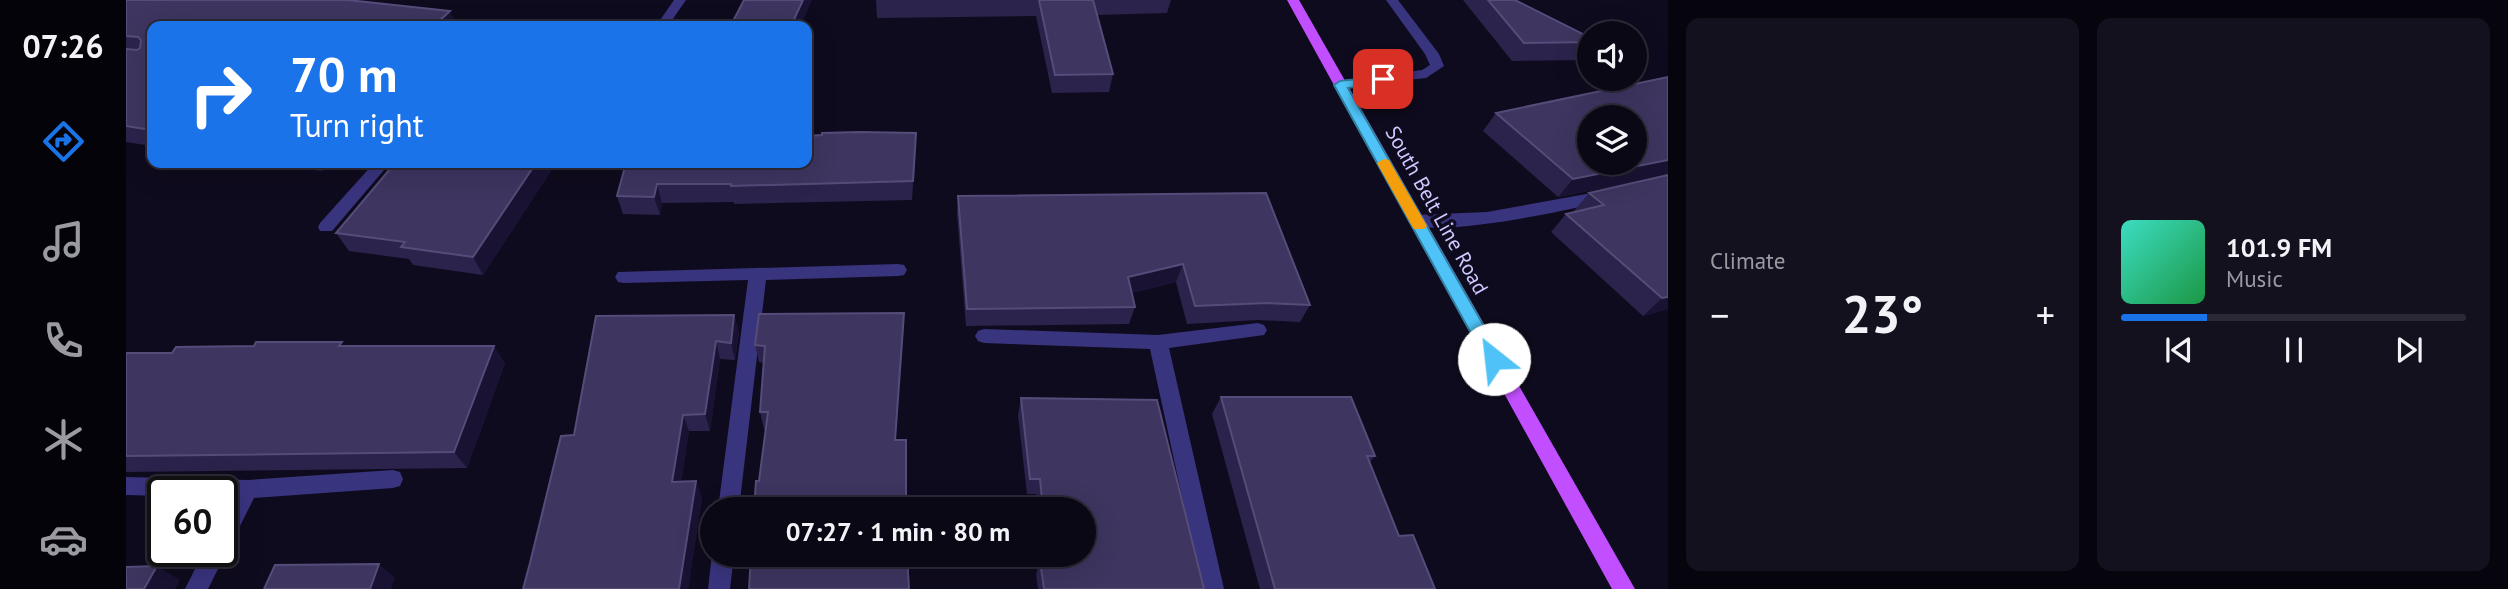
<!DOCTYPE html>
<html lang="en">
<head>
<meta charset="utf-8">
<style>
	:root { --surface:#0b0816; --page:#14111f; --text:#f1f3f6; --muted:#9a9aa1; --line:#2b2935; --accent:#1a73e8 }
	body { margin:0; font-family:"PT Sans",sans-serif; background:var(--page); color:var(--text); height:100vh; display:flex; flex-direction:column; font-size:26px; white-space:nowrap }
	* { box-sizing:border-box; margin:0 }
	p { font-size:23px; color:var(--muted) }
	.icon { flex:none; width:38px; height:38px; fill:none; stroke:currentColor; stroke-width:2; stroke-linecap:round; stroke-linejoin:round }
	.map { position:relative; flex:1; overflow:hidden }
	.side { display:flex; flex-direction:column; gap:18px; padding:18px; background:#06040c; width:840px }
	.side>* { flex:none }
	.top-card { position:absolute; left:21px; top:21px; width:665px; height:147px; border-radius:14px; box-shadow:0 7px 28px #0002,0 0 0 2px var(--line); background:#1a73e8; color:#fff; overflow:hidden }
	.controls { position:absolute; left:1451px; top:21px; display:grid; gap:14px }
	.controls a { display:grid; place-items:center; width:70px; height:70px; border-radius:50%; background:var(--surface); box-shadow:0 7px 28px #0002,0 0 0 2px var(--line); font-size:35px }
	.speed { position:absolute; left:21px; top:476px; display:flex; gap:14px; font-size:35px; font-weight:700; text-align:center }
	.speed>* { display:grid; place-content:center; width:91px; height:91px; border-radius:50%; background:var(--surface); box-shadow:0 7px 28px #0002,0 0 0 2px var(--line); line-height:1 }
	.speed .limit { border:4px solid #111; border-radius:10px; background:#fff; color:#111 }
	.pin { position:absolute; display:grid; place-items:center; width:60px; height:60px; color:#fff; margin:-30px; border-radius:14px; box-shadow:0 4px 10px #0006 }
	.me { position:absolute; width:77px; margin:-38px; rotate:331deg; stroke-linejoin:round; filter:drop-shadow(0 0 5px #0008) }
	.turn { display:flex; align-items:center; gap:24px; height:147px; padding:0 28px; font-size:32px }
	.turn .icon { width:91px; height:91px; stroke-width:2.5 }
	.turn b { display:block; font-size:49px; line-height:60px }
	.big { font-size:52px; font-weight:800; line-height:1.1 }
	.side .widget { flex:1; display:flex; flex-direction:column; justify-content:center; gap:10px; min-width:0; padding:0 24px; border-radius:14px; background:var(--page) }
	.song { display:flex; align-items:center; gap:21px }
	.cover { width:84px; height:84px; border-radius:10px; background:linear-gradient(135deg,hsl(170 70% 55%),hsl(140 70% 35%)) }
	.played { height:7px; border-radius:4px; background:linear-gradient(90deg,var(--accent) 25%,var(--line) 25%) }
	.keys { display:flex; justify-content:space-around; direction:ltr }
	.heat { display:flex; justify-content:space-between; align-items:center; font-size:38px; direction:ltr }
	.side .tiles { flex:1; display:grid; gap:18px; grid-template-columns:repeat(2,1fr) }
	.trip { position:absolute; left:574px; top:497px; width:396px; height:70px; border-radius:35px; background:var(--surface); box-shadow:0 7px 28px #0002,0 0 0 2px var(--line); font-weight:800; line-height:70px; text-align:center }
	main { display:flex; flex:1; min-height:0 }
	.dock { display:flex; flex-direction:column; width:126px; justify-content:space-around; align-items:center; background:#040309; color:var(--muted) }
	.dock .icon { width:49px; height:49px }
	.dock .on { color:var(--accent) }
	.dock b { font-size:32px; color:var(--text) }
	.map>svg:first-child { display:block }
	.lines { fill:none; stroke-linecap:round; stroke-linejoin:round }
	.minor { fill:#39347e; fill-rule:evenodd }
	.major { fill:#c24fff; fill-rule:evenodd }
	.wall { fill:#2c234c }
	.shaded-wall { fill:#191232 }
	.building { fill:#3e3560; stroke:#554c79; stroke-width:2; fill-rule:evenodd }
	.route { fill:#4fc3f7; stroke:#337fa1; stroke-width:2 }
	.slow { fill:#f59e0b }
	.labels { text-anchor:middle; dominant-baseline:central; stroke-width:7; stroke-linejoin:round; paint-order:stroke }
	.street-label { font-size:21px; fill:#d0c8ff; stroke:#0f0b1e }
</style>
</head>
<body>
<main>
<nav class="dock">
<b>07:26</b>
<svg class="icon on" aria-label="directions" viewBox="0 0 24 24"><path d="M12 3l9 9-9 9-9-9zM9 14v-3h6M13 9l2 2-2 2"/></svg>
<svg class="icon" aria-label="music" viewBox="0 0 24 24"><path d="M9 18V5l10-2v13"/><circle cx="6" cy="18" r="3"/><circle cx="16" cy="16" r="3"/></svg>
<svg class="icon" aria-label="phone" viewBox="0 0 24 24"><path d="M5 4h4l2 5-3 2q2 4 5 5l2-3 5 2v4C11 20 4 13 5 4z"/></svg>
<svg class="icon" aria-label="climate" viewBox="0 0 24 24"><path d="M12 3v18M4 7l16 10M4 17L20 7"/></svg>
<svg class="icon" aria-label="car" viewBox="0 0 24 24"><path d="M5 17H2v-5l4-1 3-4h7l3 4 3 1v5h-3M9 17h6M6 11h13"/><circle cx="7" cy="17" r="2"/><circle cx="17" cy="17" r="2"/></svg>
</nav>
<div class="map">
<svg width="1542" height="589" viewBox="0 0 1542 589">
	<rect width="100%" height="100%" fill="#0f0b1e"/>
	<g class="lines">
		<g class="minor">
			<polygon points="548,0 560,0 542,26 530,26"/>
			<polygon points="1260,0 1272,0 1313,54 1318,66 1300,78 1209,88 1209,82 1214,81 1296,70 1304,65 1299,54"/>
			<polygon points="248,163 264,163 206,231 194,231 192,227 194,223"/>
			<path d="M1477,191L1483,192L1485,196L1483,200C1455,208 1297,242 1282,221L1290,215L1361,212Z"/>
			<polygon points="772,264 778,265 781,270 778,275 772,276 640,280 613,509 592,509 622,280 498,283 492,282 489,277 492,272"/>
			<polygon points="1132,323 1138,325 1141,330 1138,335 1043,348 1098,589 1076,589 1024,349 858,343 852,341 849,336 852,331 858,329 1032,335"/>
			<polygon points="267,470 274,472 277,479 274,486 267,488 128,498 104,546 100,548 101,551 82,589 59,589 78,551 96,551 96,517 106,498 96,498 96,492 37,492 37,496 0,495 0,477 122,480"/>
			<polygon points="586,554 608,555 604,589 582,589"/>
		</g>
		<polygon class="major" points="1161,0 1173,0 1509,589 1486,589"/>
	</g>
	<g class="wall">
		<polygon points="0,0 26,26 26,146 0,142"/>
		<polygon points="750,0 1045,0 1041,13 971,15 987,74 983,92 926,93 910,16 751,18"/>
		<polygon points="1337,0 1389,0 1463,37 1463,56 1460,60 1386,61"/>
		<polygon points="1542,77 1542,309 1517,316 1425,232 1440,214 1449,212 1448,211 1463,193 1534,177 1432,197 1357,131 1370,113"/>
		<polygon points="789,152 786,200 608,204 608,202 536,203 534,215 497,214 491,196 500,163"/>
		<polygon points="141,163 204,163 196,171"/>
		<polygon points="269,163 430,163 357,275 287,265 283,259 223,251 210,233"/>
		<polygon points="1140,193 1184,305 1174,322 1132,320 1061,324 1050,282 1006,293 1009,307 1003,324 840,326 831,214 832,196"/>
		<polygon points="608,315 613,332 609,360 594,359 584,431 563,431 555,482 576,497 562,589 397,589 448,435"/>
		<polygon points="778,331 633,481 640,429 638,429 634,412 638,363 633,362 629,345"/>
		<polygon points="220,346 379,363 341,468 0,472 0,353 46,353"/>
		<polygon points="1095,397 1249,456 1244,462 1273,536 1309,589 1134,589 1086,414"/>
		<polygon points="895,398 1078,589 912,589 910,575 914,561 917,561 917,555 957,555 957,509 911,509 910,494 901,494 892,415"/>
	</g>
	<g class="shaded-wall">
		<polygon points="677,0 686,0 675,26 665,26"/>
		<polygon points="324,11 331,26 308,26"/>
		<polygon points="1542,160 1542,175 1432,197 1447,179"/>
		<polygon points="190,163 204,163 196,171"/>
		<polygon points="410,163 430,163 357,275 347,257"/>
		<polygon points="531,184 536,203 534,215 528,197"/>
		<polygon points="1057,264 1050,282 997,295 1002,277"/>
		<polygon points="1542,297 1542,309 1517,316 1536,298"/>
		<polygon points="778,313 778,331 769,456 769,440"/>
		<polygon points="608,315 613,332 609,360 605,343"/>
		<polygon points="590,341 594,359 584,431 579,414"/>
		<polygon points="368,346 379,363 341,468 328,452"/>
		<polygon points="557,415 563,431 553,497 546,482"/>
		<polygon points="570,481 576,497 562,589 553,589"/>
		<polygon points="253,564 269,578 265,589 244,589"/>
		<polygon points="31,566 54,580 49,589 18,589"/>
	</g>
	<g class="building">
		<polygon points="0,0 222,0 324,11 308,26 26,26 26,130 0,126 0,49 11,50 14,48 15,40 12,37 0,36"/>
		<polygon points="618,0 677,0 665,26 614,26 605,25"/>
		<polygon points="913,0 967,0 987,74 929,75"/>
		<polygon points="1362,0 1389,0 1463,37 1463,42 1398,43"/>
		<path d="M1542,77V160L1447,179L1370,113ZM1463,117H1508V163H1463Z"/>
		<polygon points="734,132 790,133 787,181 605,186 605,184 531,184 528,197 491,196 500,163 681,163 681,136 696,135 696,133"/>
		<polygon points="269,163 410,163 347,257 275,247 279,242 210,233"/>
		<polygon points="1542,175 1542,297 1536,298 1440,214 1478,205 1463,193"/>
		<polygon points="1140,193 1184,305 1141,303 1069,306 1057,264 1002,277 1009,307 841,309 832,196"/>
		<polygon points="778,313 769,440 780,440 780,509 628,509 630,481 633,481 642,412 634,412 639,346 629,345 633,314"/>
		<polygon points="608,315 605,343 590,341 579,414 557,415 546,482 570,481 553,589 397,589 404,563 435,436 448,435 470,316"/>
		<polygon points="130,342 216,342 213,346 368,346 328,452 0,456 0,353 46,353 50,347 128,346"/>
		<polygon points="1095,397 1225,397 1249,456 1241,456 1273,536 1287,535 1309,589 1149,589"/>
		<polygon points="895,398 1031,400 1078,589 918,589 914,561 924,561 923,555 957,555 957,509 917,509 914,479 904,479"/>
		<polygon points="625,555 781,555 783,589 623,589"/>
		<polygon points="253,564 244,589 138,589 149,565"/>
		<polygon points="31,566 18,589 0,589 0,567"/>
	</g>
	<polygon class="route" points="1257,76 1261,77 1261,82 1222,88 1374,354 1377,359 1374,364 1362,364 1208,85 1214,81"/>
	<polygon class="slow" points="1258,159 1263,160 1301,226 1298,229 1288,229 1286,226 1251,163"/>
	<g class="labels">
		<g class="street-label">
			<text transform="translate(1311 210) rotate(61)">South Belt Line Road</text>
		</g>
	</g>
</svg>
<div class="controls">
<a><svg class="icon" aria-label="sound" viewBox="0 0 24 24"><path d="M4 9h4l5-4v14l-5-4H4zM17 9q2 3 0 6"/></svg></a>
<a><svg class="icon" aria-label="layers" viewBox="0 0 24 24"><path d="M12 4l9 5-9 5-9-5zM3 14l9 5 9-5"/></svg></a>
</div>
<div class="speed"><div class="limit">60</div></div>
<div class="pin" style="left:1257px;top:79px;background:#d93025"><svg class="icon" aria-label="arrive" viewBox="0 0 24 24"><path d="M6 21V4h12l-3 4 3 4H6"/></svg></div>
<svg class="me" style="left:1368px;top:359px" viewBox="-20 -20 40 40"><circle r="19" fill="#fff"/><path d="M0-13L10 11 0 6-10 11z" fill="#4fc3f7"/></svg>
<div class="trip">07:27 · 1 min · 80 m</div>
<div class="top-card">
<div class="turn"><svg class="icon" aria-label="right" viewBox="0 0 24 24"><path d="M7 20v-9h11M14 6l5 5-5 5"/></svg><div><b>70 m</b>Turn right</div></div>
</div>
</div>
<section class="side">
<div class="tiles">
<div class="widget"><p>Climate</p>
<div class="heat"><a>−</a><b class="big">23°</b><a>+</a></div>
</div>
<div class="widget">
<div class="song"><i class="cover"></i><div><b>101.9 FM</b><p>Music</p></div></div>
<div class="played"></div>
<div class="keys"><svg class="icon" aria-label="previous" viewBox="0 0 24 24"><path d="M18 5L8 12l10 7zM5 5v14"/></svg><svg class="icon" aria-label="pause" viewBox="0 0 24 24"><path d="M8 5v14M16 5v14"/></svg><svg class="icon" aria-label="next" viewBox="0 0 24 24"><path d="M6 5l10 7-10 7zM19 5v14"/></svg></div>
</div>
</div>
</section>
</main>
</body>
</html>
